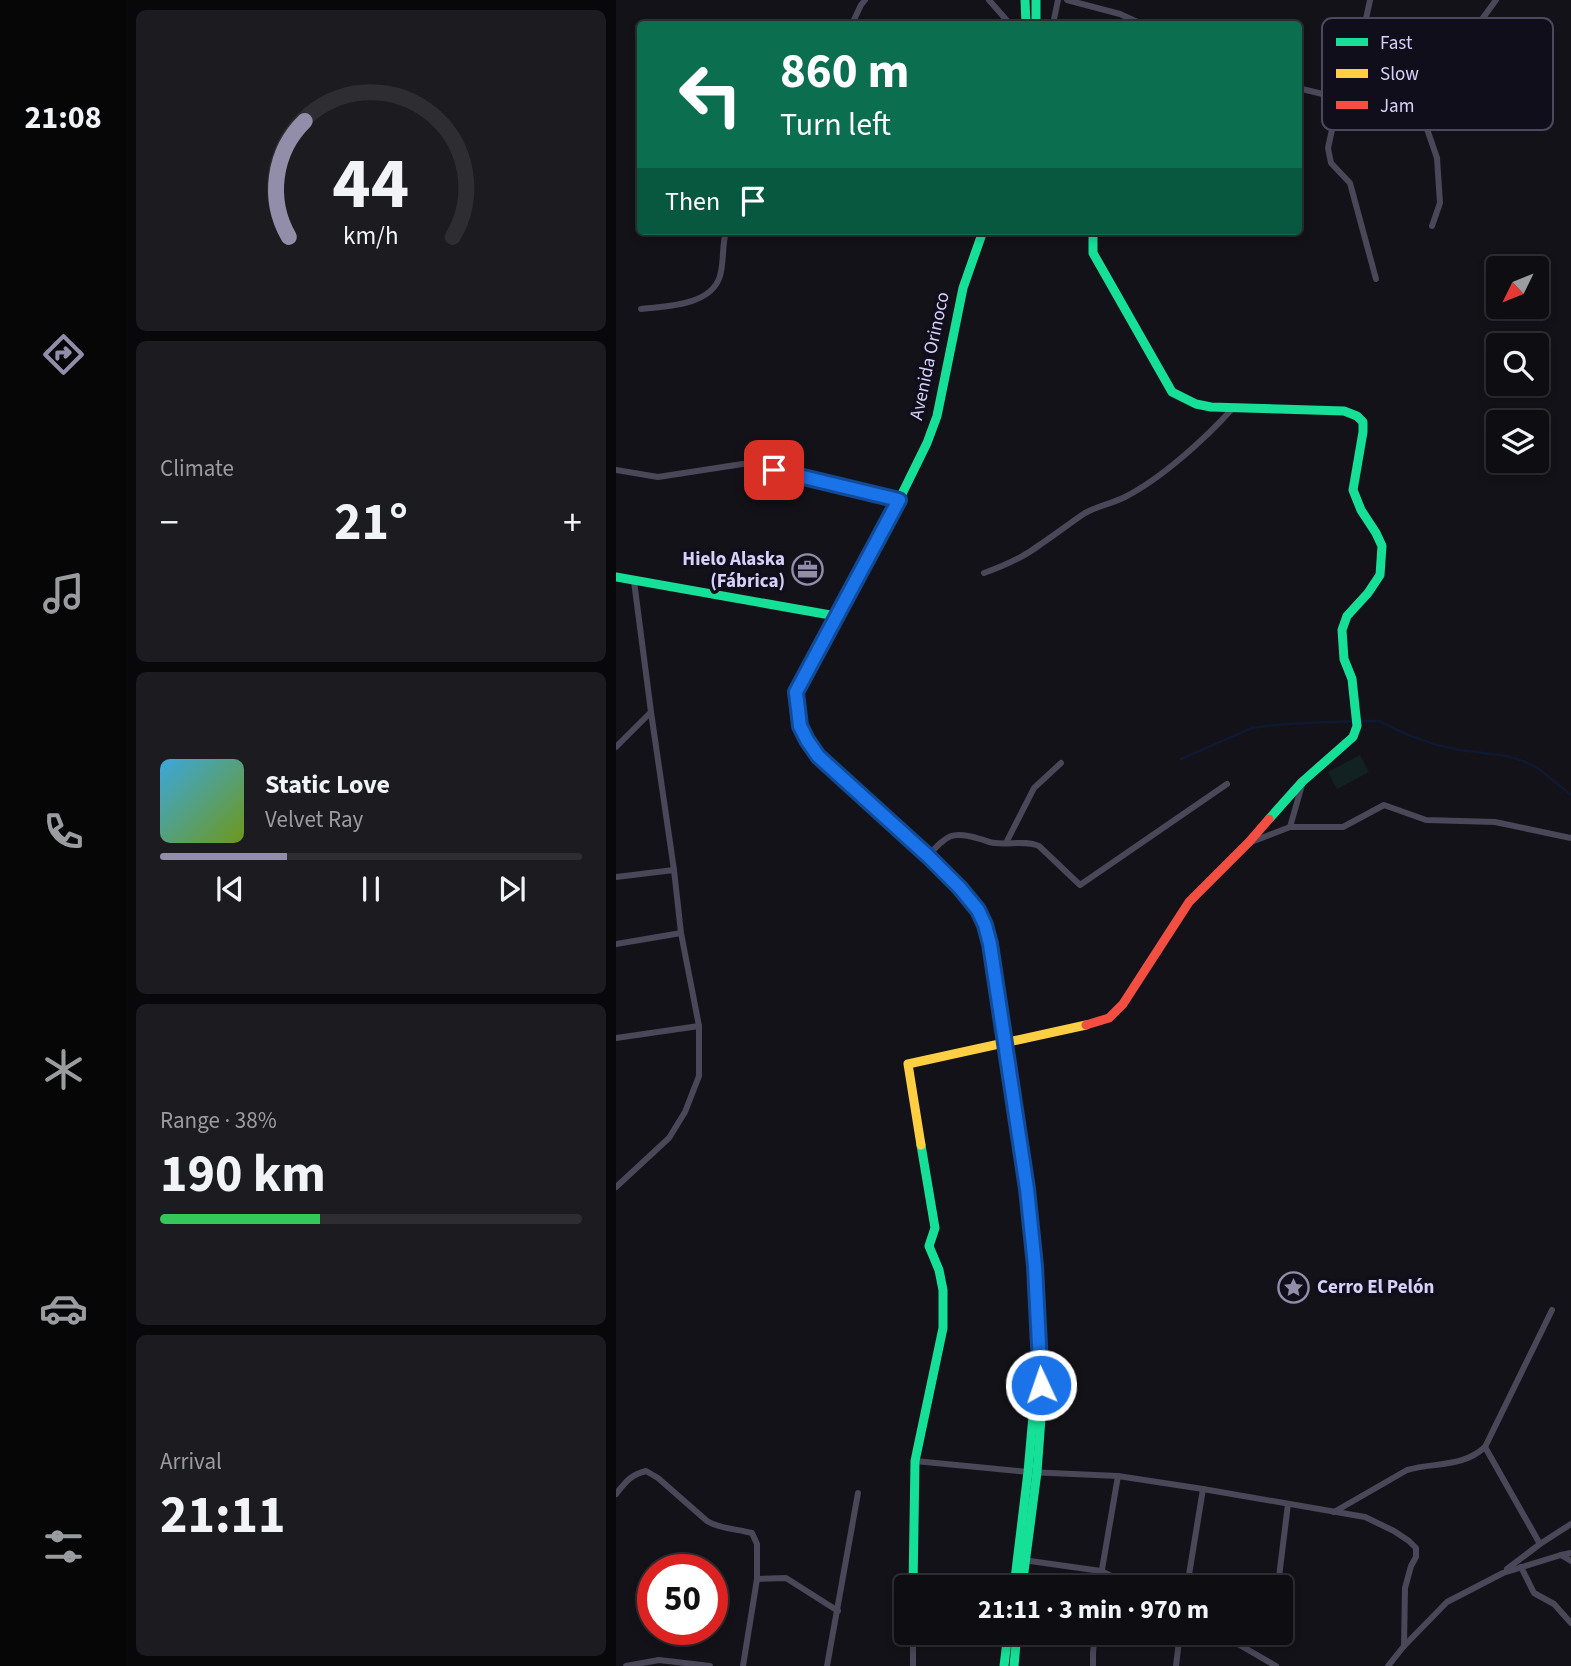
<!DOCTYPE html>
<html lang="en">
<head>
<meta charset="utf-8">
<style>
	:root { --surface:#0e0e12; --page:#1c1c20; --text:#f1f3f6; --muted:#9b9c9f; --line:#2e2e32; --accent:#928eaa }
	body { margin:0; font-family:"Source Sans 3",sans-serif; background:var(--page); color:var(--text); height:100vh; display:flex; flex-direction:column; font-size:26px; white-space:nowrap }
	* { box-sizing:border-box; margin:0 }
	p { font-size:23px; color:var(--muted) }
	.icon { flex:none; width:38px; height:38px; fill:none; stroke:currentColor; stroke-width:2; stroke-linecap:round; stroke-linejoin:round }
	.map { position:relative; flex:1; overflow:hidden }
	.details { display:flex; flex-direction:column; gap:10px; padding:10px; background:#08080a; width:490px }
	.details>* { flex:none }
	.banner { position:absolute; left:21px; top:21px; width:665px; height:214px; border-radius:7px; box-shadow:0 4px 10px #0003,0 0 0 2px var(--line); background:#0b6e4f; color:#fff; overflow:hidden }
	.needle { width:46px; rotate:227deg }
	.controls { position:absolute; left:870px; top:256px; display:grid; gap:14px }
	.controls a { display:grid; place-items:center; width:63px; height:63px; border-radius:7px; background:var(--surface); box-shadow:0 4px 10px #0003,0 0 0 2px var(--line); font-size:35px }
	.speed { position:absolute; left:21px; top:1554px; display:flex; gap:14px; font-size:35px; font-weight:700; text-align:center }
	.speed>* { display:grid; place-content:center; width:91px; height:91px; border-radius:50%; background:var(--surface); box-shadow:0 4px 10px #0003,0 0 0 2px var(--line); line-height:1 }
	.speed .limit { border:10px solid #d22; background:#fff; color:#111 }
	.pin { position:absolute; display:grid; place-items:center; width:60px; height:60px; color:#fff; margin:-30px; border-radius:14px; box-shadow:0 4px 10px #0006 }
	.me { position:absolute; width:77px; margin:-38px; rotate:357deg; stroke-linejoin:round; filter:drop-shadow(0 0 5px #0008) }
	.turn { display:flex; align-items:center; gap:24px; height:147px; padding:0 28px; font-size:32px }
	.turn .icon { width:91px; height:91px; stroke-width:2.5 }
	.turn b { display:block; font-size:49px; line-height:60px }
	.then { display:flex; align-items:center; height:66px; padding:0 28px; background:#0003; gap:14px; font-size:26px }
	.big { font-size:52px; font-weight:700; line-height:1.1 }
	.details .card { flex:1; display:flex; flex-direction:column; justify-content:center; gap:10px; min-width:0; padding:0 24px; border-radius:10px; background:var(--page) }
	.details .dial { align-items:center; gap:0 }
	.dial svg { height:182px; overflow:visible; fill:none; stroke:var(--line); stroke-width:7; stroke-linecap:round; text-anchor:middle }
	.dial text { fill:var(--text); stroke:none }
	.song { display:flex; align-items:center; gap:21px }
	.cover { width:84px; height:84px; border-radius:10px; background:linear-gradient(135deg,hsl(200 70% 55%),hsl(80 70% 35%)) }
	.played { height:7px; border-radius:4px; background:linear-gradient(90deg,var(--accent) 30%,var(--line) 30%) }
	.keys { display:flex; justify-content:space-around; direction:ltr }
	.heat { display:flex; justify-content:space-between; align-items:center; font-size:38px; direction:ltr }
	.charge { height:10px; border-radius:5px; background:linear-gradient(90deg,#34c759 38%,var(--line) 0) }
	.trip { position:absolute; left:278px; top:1575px; width:399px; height:70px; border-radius:7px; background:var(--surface); box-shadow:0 4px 10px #0003,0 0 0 2px var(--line); font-weight:700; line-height:70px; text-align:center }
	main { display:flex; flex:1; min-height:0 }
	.tabs { display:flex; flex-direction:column; width:126px; justify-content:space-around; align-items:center; background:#060607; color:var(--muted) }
	.tabs .icon { width:49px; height:49px }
	.tabs .on { color:var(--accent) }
	.tabs b { font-size:32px; color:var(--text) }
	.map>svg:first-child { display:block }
	.green { fill:#122223 }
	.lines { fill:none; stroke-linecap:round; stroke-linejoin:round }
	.stream { stroke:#0f1931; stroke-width:2.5 }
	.street { stroke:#494758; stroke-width:6 }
	.fast { stroke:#16e098; stroke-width:9 }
	.slow { stroke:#ffcf43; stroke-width:9 }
	.jam { stroke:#f24e42; stroke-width:9 }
	.route-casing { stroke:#114b97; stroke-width:18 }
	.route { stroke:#1a73e8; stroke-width:12 }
	.labels { text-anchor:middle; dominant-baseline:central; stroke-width:7; stroke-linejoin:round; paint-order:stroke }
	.street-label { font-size:19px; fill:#d7d0f8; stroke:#110e1c }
	.poi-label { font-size:19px; font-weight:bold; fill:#d7d0f8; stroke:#110e1c; text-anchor:end }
	.key { fill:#110e1c; stroke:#4c485e; stroke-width:2 }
	.key-label { font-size:19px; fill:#d7d0f8 }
</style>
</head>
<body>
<main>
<nav class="tabs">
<b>21:08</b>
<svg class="icon on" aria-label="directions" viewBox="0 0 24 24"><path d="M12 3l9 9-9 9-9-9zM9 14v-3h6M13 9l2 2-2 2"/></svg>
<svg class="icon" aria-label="music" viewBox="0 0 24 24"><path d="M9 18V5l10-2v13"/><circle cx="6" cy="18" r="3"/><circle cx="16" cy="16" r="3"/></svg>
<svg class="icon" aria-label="phone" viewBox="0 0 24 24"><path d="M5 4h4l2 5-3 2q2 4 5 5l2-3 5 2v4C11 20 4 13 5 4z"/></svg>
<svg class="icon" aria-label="climate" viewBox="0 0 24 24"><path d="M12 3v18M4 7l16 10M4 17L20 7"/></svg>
<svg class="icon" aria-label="car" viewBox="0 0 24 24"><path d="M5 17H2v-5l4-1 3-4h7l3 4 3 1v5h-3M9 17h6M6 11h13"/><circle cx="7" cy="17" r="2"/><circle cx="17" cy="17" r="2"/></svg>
<svg class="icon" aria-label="filters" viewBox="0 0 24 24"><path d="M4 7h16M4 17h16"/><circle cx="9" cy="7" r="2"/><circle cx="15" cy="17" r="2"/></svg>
</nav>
<section class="details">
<div class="card dial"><svg viewBox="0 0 100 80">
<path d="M14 69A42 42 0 1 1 86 69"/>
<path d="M14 69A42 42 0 0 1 21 18" stroke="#928eaa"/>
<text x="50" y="56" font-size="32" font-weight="700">44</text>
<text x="50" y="72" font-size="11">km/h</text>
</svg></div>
<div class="card"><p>Climate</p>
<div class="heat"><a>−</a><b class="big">21°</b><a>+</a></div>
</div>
<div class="card">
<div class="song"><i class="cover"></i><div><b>Static Love</b><p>Velvet Ray</p></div></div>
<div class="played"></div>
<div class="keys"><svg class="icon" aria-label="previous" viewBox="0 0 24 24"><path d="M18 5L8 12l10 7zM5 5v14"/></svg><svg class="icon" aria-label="pause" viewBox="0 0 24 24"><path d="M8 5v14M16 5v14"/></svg><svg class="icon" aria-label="next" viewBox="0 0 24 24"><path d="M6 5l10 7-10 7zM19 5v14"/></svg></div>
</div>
<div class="card"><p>Range · 38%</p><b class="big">190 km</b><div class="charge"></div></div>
<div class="card"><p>Arrival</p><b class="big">21:11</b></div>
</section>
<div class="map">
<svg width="955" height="1666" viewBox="0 0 955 1666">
	<rect width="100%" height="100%" fill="#131218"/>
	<polygon class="green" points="744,755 753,772 721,789 712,772"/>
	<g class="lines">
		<g class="stream">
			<polyline points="743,721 763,721 792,735 821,745 844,750 891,756 910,762 923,769 955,795"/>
			<polyline points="565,759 636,728 669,724 737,721"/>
		</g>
		<g class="street">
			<polyline points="373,0 394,24"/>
			<polyline points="451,0 504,14 526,24"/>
			<polyline points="754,0 742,56 723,98 712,148 715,163 734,183 760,279"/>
			<polyline points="236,24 245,5 249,0"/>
			<polyline points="437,24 442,0"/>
			<polyline points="682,88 723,98 776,104 785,103 798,97 821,81 880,0"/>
			<polyline points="785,103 810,126 821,158 824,203 816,226"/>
			<path d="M25,309C50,306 95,306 104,276C108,262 106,245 110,231"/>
			<polyline points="0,470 42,477 133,463 283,500"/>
			<path d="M368,573C388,566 408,557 425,544C440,534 454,523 469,513C482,506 497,503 509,497C546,478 589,439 617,408"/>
			<polyline points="0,747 35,712"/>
			<polyline points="674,827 686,785"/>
			<polyline points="635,842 674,827 727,827 768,805 810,820 879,822 955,838"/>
			<polyline points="390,843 418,788 445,763"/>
			<path d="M312,856C331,835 336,830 364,839C369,840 374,843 379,843C394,845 409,840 423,846L464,885L611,784"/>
			<polyline points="0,877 58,870"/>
			<polyline points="0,944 65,933"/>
			<polyline points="0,1038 83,1026"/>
			<polyline points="0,1187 53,1138 69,1112 83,1076 83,1026 65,933 58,870 35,712 18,581"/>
			<polyline points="869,1447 924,1544"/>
			<polyline points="299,1461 412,1472 502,1476 587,1489 749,1517 778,1531 793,1541 800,1548 800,1557 795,1566 789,1588 788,1646"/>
			<path d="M0,1494C10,1482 14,1475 30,1471L42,1478L91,1521C104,1529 121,1529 136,1533L141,1544V1579L127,1666"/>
			<path d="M718,1512L791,1470C819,1462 846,1468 869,1447L936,1310"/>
			<polyline points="945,1555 955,1561"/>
			<polyline points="407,1560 485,1571 518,1587"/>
			<polyline points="905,1567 918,1593 938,1604 955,1623"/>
			<polyline points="891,1569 924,1544 955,1524"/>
			<polyline points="141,1579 170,1578 222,1611"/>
			<polyline points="483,1587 502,1476"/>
			<polyline points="571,1587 587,1489"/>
			<polyline points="664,1587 663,1577 672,1504"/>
			<polyline points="665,1594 671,1607"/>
			<polyline points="603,1633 660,1666"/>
			<polyline points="10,1666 43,1660 94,1666"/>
			<polyline points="211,1666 242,1493"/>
			<polyline points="297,1666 297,1633"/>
			<polyline points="477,1666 477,1653 479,1633"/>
			<polyline points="560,1666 564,1633"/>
			<polyline points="772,1666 788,1646 831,1602 887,1573 945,1555 955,1553"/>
		</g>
		<g class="fast">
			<polyline points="409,0 410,24"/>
			<polyline points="420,0 420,24"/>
			<polyline points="477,231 477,253 556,392 580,404 595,407 728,411 741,416 747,422 747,432 737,490 745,510 760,533 766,546 764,575 752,593 731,616 726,630 728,659 736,679 741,726 737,737 686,782 653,819"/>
			<polyline points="0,577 220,616"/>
			<polyline points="215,627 283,500 311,443 321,416 347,288 367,231"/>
			<path d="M336,880C357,901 366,915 374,944L411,1189L419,1267L426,1405L421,1472L406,1587"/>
			<polyline points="297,1587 299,1461 327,1328 327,1290 323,1270 313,1246 319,1228 305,1145"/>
			<polyline points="398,1587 412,1472 420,1382"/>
			<polyline points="388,1666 392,1633"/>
			<polyline points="398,1666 401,1633"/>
		</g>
		<g class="slow">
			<polyline points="215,627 180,692 184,726 202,756 312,856 336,880"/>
			<polyline points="305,1145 292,1064 470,1025"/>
		</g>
		<polyline class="jam" points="470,1025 493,1018 507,1004 573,902 633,842 653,819"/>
	</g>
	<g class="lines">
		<defs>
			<polyline id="route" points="158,470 283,500 180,692 184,726 191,740 202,756 312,856 344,888 362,910 369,925 374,944 411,1189 419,1266 425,1385"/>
		</defs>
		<use href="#route" class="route-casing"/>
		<use href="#route" class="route"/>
	</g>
	<defs>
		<symbol id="office-ring" viewBox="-11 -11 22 22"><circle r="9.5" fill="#110e1c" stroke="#928eaa" stroke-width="1.5"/><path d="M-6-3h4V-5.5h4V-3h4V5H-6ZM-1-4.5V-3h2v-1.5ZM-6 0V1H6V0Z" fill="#928eaa"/></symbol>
		<symbol id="sight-ring" viewBox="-11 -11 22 22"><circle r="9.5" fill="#110e1c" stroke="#928eaa" stroke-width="1.5"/><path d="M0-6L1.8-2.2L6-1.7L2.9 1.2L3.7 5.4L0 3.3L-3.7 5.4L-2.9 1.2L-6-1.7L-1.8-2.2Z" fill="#928eaa"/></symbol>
	</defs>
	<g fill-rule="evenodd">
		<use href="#office-ring" x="174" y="552" width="35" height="35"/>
		<use href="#sight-ring" x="660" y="1270" width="35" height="35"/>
	</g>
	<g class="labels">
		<g class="street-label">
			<text transform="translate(314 356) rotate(-78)">Avenida Orinoco</text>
		</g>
		<g class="poi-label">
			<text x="169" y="559">Hielo Alaska<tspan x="169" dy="22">(Fábrica)</tspan></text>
			<text x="701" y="1287" text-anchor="start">Cerro El Pelón</text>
		</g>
	</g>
	<rect x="706" y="18" width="231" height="112" rx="10" class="key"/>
	<rect x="720" y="38" width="32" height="8" fill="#16e098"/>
	<rect x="720" y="69" width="32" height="9" fill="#ffcf43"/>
	<rect x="720" y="101" width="32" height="8" fill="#f24e42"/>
	<g class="key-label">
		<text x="764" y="49">Fast</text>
		<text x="764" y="80">Slow</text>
		<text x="764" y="112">Jam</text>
	</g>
</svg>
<div class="controls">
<a><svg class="needle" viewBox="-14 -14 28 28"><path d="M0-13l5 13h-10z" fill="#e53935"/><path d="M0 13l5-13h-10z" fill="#9b9c9f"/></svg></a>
<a><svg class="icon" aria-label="search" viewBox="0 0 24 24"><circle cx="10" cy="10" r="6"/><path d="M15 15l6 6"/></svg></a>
<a><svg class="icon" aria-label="layers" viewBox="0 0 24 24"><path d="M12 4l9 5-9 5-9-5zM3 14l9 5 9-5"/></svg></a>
</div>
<div class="speed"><div class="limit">50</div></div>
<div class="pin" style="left:158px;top:470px;background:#d93025"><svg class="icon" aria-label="arrive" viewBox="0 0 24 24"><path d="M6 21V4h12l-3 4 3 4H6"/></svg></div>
<svg class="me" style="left:425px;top:1385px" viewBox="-20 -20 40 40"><circle r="17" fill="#1a73e8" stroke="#fff" stroke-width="3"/><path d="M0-11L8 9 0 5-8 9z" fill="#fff"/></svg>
<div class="trip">21:11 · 3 min · 970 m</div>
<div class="banner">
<div class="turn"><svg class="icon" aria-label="left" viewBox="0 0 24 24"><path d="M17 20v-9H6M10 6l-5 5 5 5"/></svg><div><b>860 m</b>Turn left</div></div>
<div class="then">Then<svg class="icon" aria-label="arrive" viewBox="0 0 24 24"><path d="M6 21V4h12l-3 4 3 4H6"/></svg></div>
</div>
</div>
</main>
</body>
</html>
